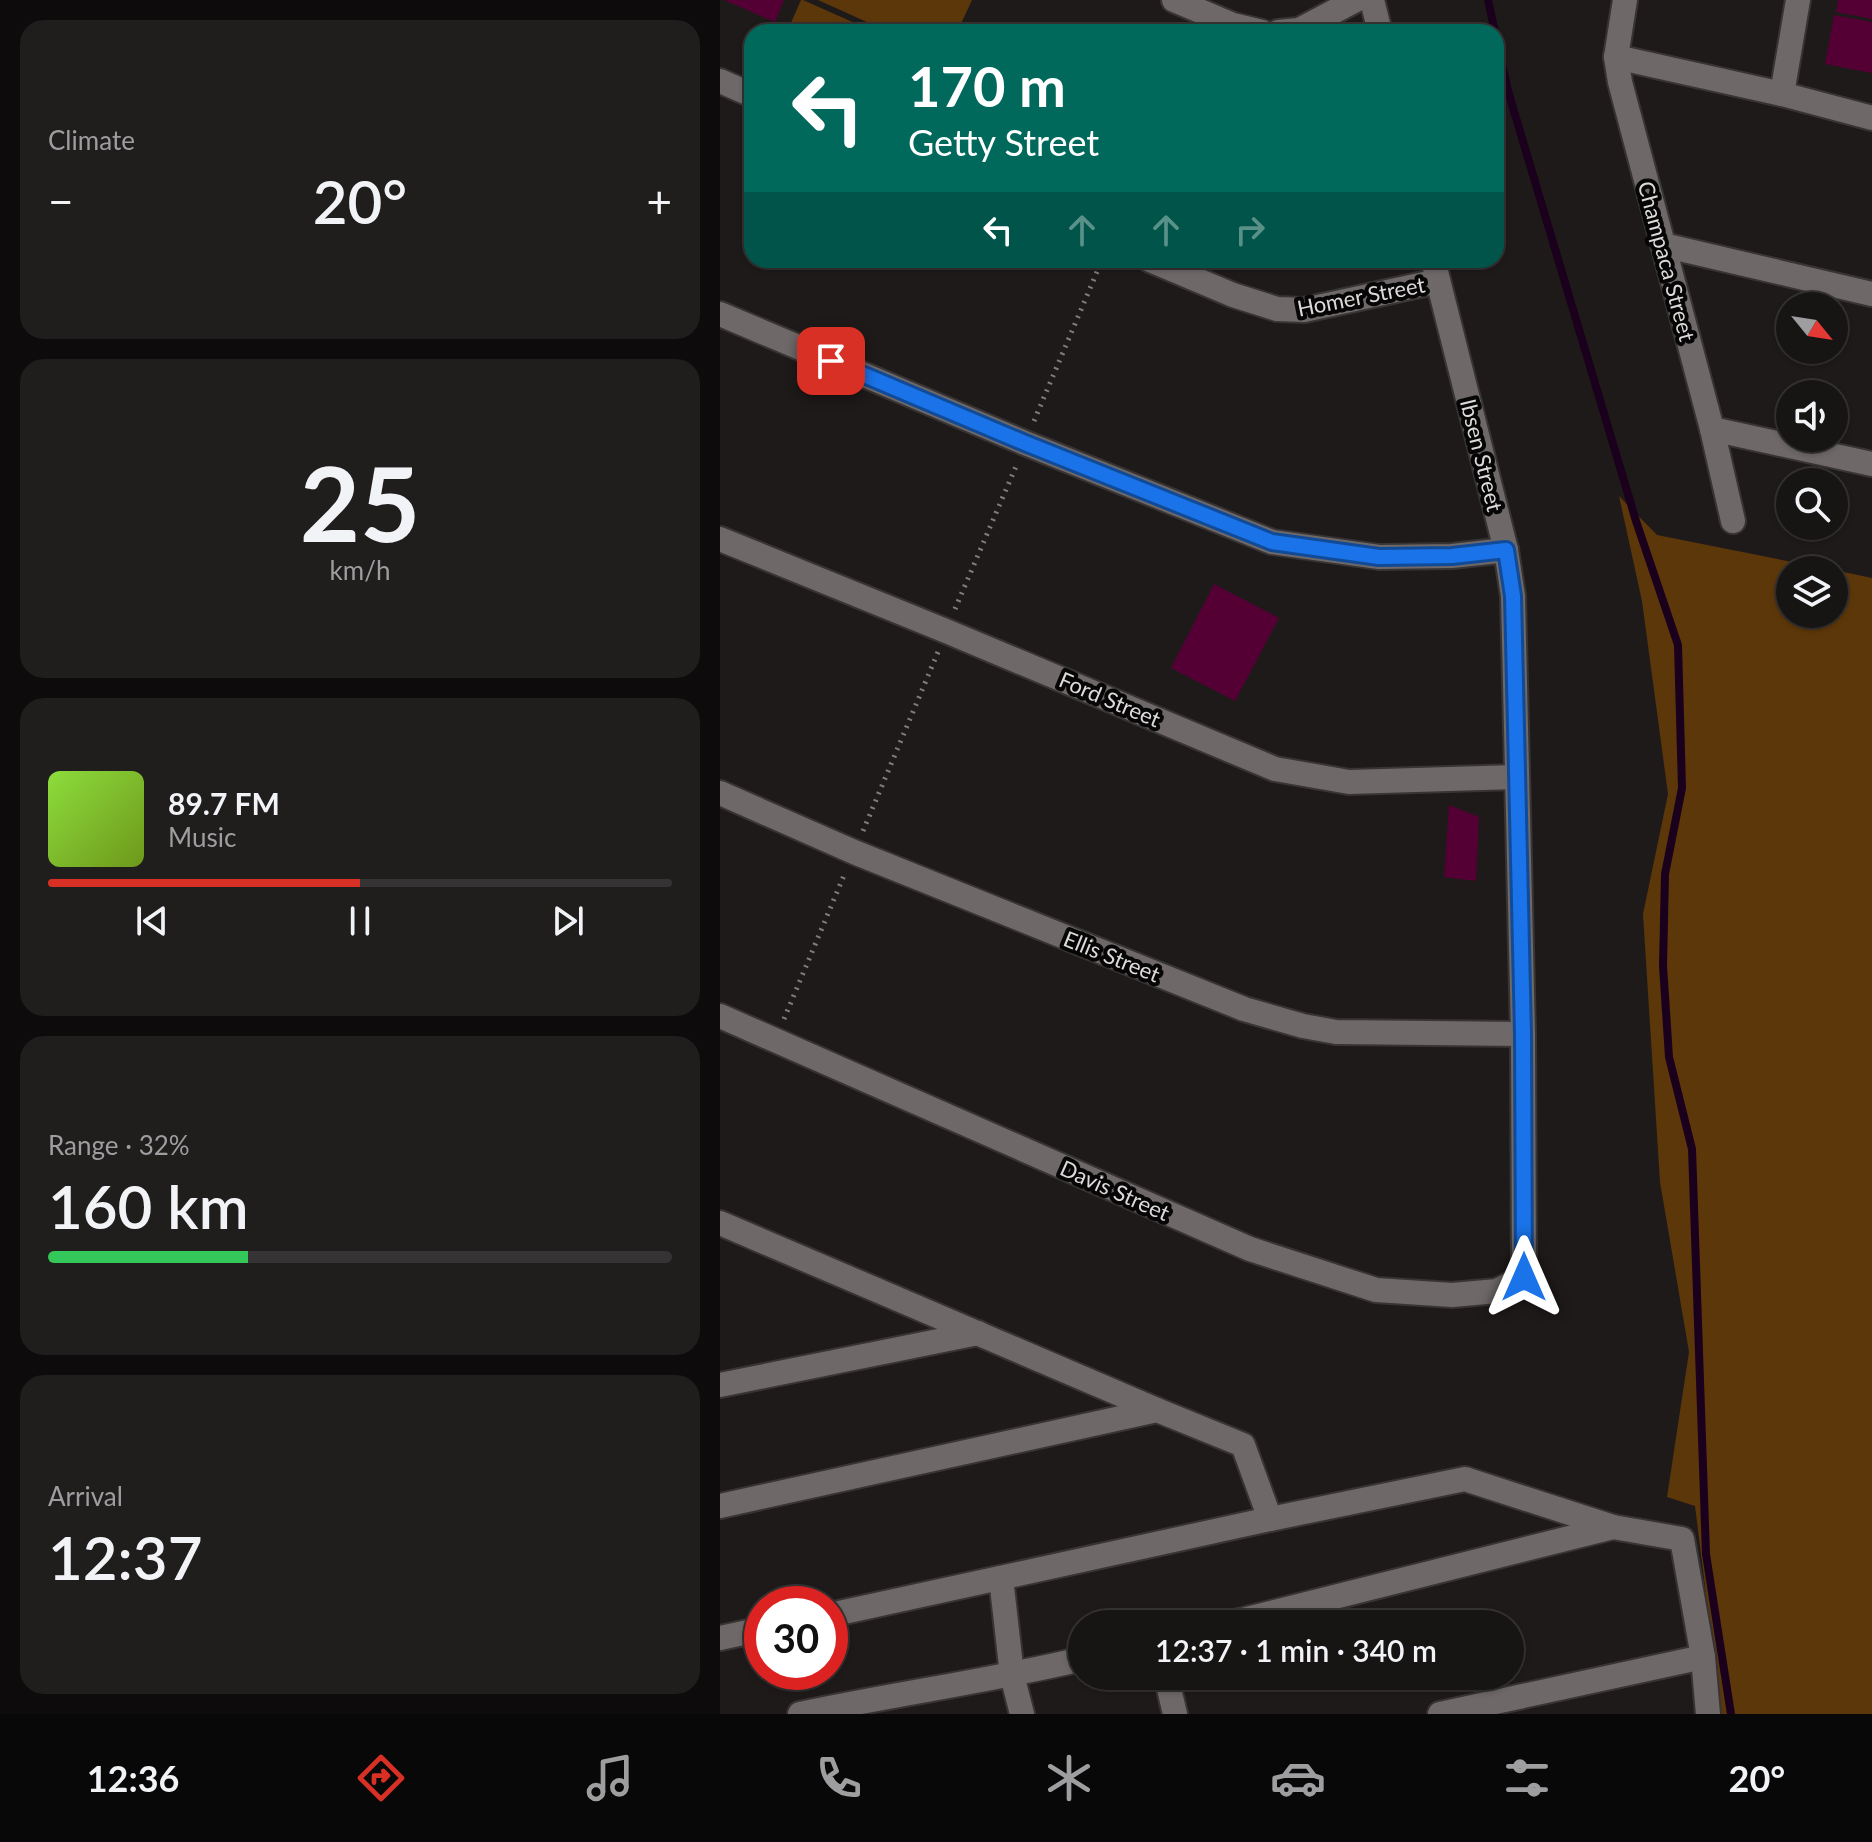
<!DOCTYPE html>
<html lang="en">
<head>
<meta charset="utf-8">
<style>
	:root { --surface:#171414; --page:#201d1d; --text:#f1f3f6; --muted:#9e9ea0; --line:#363334; --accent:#d93025 }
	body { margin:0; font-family:Lato,sans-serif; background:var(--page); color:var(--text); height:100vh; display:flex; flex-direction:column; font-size:30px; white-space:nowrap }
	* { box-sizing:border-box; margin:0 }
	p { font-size:26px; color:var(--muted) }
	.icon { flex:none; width:44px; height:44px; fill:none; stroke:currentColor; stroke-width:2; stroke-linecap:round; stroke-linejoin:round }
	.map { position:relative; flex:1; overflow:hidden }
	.drawer { display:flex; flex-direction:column; gap:20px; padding:20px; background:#0d0b0b; width:720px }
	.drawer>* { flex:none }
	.banner { position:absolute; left:24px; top:24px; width:760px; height:244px; border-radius:24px; box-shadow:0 2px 6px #0004,0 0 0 2px var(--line); background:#00695c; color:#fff; overflow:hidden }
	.needle { width:52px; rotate:120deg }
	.controls { position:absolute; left:1056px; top:292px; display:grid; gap:16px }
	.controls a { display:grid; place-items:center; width:72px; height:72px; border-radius:50%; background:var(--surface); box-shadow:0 2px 6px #0004,0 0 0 2px var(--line); font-size:40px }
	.speed { position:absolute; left:24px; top:1586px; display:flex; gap:16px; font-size:40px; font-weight:700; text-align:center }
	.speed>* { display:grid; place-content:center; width:104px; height:104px; border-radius:50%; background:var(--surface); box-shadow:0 2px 6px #0004,0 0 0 2px var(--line); line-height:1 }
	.speed .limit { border:12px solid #d22; background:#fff; color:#111 }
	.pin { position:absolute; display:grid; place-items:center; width:68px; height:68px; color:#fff; margin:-34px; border-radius:16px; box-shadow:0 4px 12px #0006 }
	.me { position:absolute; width:88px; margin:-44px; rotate:0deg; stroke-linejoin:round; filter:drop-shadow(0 0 6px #0008) }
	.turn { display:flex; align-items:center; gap:28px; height:168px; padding:0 32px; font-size:36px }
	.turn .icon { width:104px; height:104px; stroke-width:2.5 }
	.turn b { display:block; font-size:56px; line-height:68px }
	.lanes { display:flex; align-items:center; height:76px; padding:0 32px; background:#0003; justify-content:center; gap:40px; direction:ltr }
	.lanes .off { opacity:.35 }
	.big { font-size:60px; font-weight:600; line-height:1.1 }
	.drawer .widget { flex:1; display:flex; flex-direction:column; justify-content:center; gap:12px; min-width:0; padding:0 28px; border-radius:24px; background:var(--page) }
	.drawer .dial { align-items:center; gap:0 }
	.dial b { font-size:104px; line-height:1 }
	.song { display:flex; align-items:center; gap:24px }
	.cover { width:96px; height:96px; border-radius:12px; background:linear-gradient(135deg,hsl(90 70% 55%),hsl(80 70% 35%)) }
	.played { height:8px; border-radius:4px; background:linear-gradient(90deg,var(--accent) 50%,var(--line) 50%) }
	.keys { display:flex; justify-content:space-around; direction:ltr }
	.heat { display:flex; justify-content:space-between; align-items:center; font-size:44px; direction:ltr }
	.charge { height:12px; border-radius:6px; background:linear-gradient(90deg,#34c759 32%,var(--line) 0) }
	.trip { position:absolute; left:348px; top:1610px; width:456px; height:80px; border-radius:40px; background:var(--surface); box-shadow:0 2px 6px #0004,0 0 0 2px var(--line); font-weight:600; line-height:80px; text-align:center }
	.tabs { display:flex; height:128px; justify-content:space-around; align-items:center; background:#090808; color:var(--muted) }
	.tabs .icon { width:56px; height:56px }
	.tabs .active { color:var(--accent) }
	.tabs b { font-size:36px; color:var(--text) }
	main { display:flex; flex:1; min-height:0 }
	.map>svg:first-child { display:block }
	.green { fill:#5c3709 }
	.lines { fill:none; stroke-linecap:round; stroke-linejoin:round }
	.stream { stroke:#1b001e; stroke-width:8 }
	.building { fill:#540035 }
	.street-casing { stroke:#383434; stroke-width:28 }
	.path { stroke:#807c7c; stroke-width:5; stroke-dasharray:2 6; stroke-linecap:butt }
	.street { stroke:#6e6868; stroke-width:24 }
	.route-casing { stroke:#114b97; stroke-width:20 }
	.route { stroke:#1a73e8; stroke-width:14 }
	.labels { text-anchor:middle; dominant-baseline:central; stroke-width:8; stroke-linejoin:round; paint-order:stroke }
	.street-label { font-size:22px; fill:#dedada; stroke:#070606 }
</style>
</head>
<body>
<main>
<section class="drawer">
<div class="widget"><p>Climate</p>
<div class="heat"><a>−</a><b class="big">20°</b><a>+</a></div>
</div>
<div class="widget dial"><b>25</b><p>km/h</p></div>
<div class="widget">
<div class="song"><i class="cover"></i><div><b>89.7 FM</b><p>Music</p></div></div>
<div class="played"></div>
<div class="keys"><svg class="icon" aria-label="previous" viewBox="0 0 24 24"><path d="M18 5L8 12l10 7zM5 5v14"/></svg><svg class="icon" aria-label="pause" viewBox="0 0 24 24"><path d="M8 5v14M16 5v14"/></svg><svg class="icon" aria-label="next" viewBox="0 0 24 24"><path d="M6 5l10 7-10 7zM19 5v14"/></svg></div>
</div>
<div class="widget"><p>Range · 32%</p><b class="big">160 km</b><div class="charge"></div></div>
<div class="widget"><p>Arrival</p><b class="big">12:37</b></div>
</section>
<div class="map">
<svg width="1152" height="1714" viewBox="0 0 1152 1714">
	<rect width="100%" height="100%" fill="#1f1a1a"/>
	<g class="green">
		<polygon points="81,0 83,0 155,32 67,32"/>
		<polygon points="98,0 252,0 237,32 169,32"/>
		<polygon points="899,496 937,535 1112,570 1070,570 1070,614 1114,614 1114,570 1152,578 1152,1714 1001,1714 975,1506 947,1497 969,1352 940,1182 923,914 948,794 922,601"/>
	</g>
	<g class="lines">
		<g class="stream">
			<polyline points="768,0 775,32"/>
			<polyline points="776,37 788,91 916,521 958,645 962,788 945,874 943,966 949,1057 972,1149 986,1554 1011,1714"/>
		</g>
	</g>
	<g class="building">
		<polygon points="4,0 64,0 55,22"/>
		<polygon points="1118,0 1152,0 1152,19 1116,12"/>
		<polygon points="1114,15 1152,22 1152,73 1105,64"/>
		<polygon points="494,584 559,618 515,701 451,668"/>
		<polygon points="729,805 759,817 756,881 724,877"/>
	</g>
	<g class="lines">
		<defs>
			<g id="street">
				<polyline points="454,0 513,25 542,32"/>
				<polyline points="652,0 660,32"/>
				<polyline points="905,0 896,57 900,82 992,429 1013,521"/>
				<polyline points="558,32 579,30 636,0"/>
				<polyline points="896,57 1062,94 1152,118"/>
				<polyline points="0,81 32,95"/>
				<polyline points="1062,94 1078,0"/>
				<polyline points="943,245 1152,294"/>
				<polyline points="430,260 513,295 557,309 584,310 718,281"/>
				<polyline points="0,314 305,443 552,542 659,557 732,556 786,550"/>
				<polyline points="992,429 1152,464"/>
				<polyline points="0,539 226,631 555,769 629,782 796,777"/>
				<polyline points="0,793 134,852 524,1009 583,1026 616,1032 803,1034"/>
				<polyline points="0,1016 530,1249 656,1290 732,1295 777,1291 804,1277 803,1034 793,596 786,550 713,260"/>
				<polyline points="0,1223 437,1410 523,1445 550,1519"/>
				<polyline points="0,1385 258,1333"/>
				<polyline points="0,1506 437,1410"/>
				<polyline points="281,1578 292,1675 302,1714"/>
				<polyline points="110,1615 550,1519 745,1479 893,1527"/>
				<polyline points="507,1624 893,1527 962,1539 983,1657 988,1714"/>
				<polyline points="0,1638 42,1629"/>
				<polyline points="446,1676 455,1714"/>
				<path d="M80,1714C174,1694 269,1681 362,1659"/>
				<polyline points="720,1714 983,1657"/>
			</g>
		</defs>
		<use href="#street" class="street-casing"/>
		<g class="path">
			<polyline points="314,421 382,260"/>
			<polyline points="235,609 297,464"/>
			<polyline points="143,831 218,652"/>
			<polyline points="64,1019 125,873"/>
		</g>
		<use href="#street" class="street"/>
	</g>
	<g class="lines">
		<defs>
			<polyline id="route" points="111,361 305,443 552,542 659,557 732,556 786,550 793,596 803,1034 804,1277"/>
		</defs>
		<use href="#route" class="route-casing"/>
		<use href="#route" class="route"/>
	</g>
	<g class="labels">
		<g class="street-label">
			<text transform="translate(947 261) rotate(75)">Champaca Street</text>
			<text transform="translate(641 296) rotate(-11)">Homer Street</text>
			<text transform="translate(762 455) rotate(76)">Ibsen Street</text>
			<text transform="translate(390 699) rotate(23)">Ford Street</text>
			<text transform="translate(392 956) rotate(22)">Ellis Street</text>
			<text transform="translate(395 1190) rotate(24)">Davis Street</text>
		</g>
	</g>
</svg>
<div class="controls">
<a><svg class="needle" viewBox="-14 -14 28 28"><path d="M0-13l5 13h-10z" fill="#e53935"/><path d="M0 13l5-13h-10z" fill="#9e9ea0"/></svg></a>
<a><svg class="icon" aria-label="sound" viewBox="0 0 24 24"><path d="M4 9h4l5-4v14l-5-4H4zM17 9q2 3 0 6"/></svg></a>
<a><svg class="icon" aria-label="search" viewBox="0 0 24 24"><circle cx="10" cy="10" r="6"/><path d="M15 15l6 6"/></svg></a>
<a><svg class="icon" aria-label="layers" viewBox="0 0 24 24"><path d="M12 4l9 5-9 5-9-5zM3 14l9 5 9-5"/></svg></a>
</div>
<div class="speed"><div class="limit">30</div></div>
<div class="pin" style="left:111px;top:361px;background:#d93025"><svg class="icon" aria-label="arrive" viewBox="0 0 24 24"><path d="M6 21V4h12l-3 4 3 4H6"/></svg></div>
<svg class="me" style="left:804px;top:1277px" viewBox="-20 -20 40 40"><path d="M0-17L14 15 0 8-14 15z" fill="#1a73e8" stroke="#fff" stroke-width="4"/></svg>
<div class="trip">12:37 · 1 min · 340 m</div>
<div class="banner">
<div class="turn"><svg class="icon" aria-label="left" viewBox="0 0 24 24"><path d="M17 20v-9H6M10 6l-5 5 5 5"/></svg><div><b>170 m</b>Getty Street</div></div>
<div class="lanes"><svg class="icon" aria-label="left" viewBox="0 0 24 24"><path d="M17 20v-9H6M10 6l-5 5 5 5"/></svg><svg class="icon off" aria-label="ahead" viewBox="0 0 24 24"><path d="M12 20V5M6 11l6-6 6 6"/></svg><svg class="icon off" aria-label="ahead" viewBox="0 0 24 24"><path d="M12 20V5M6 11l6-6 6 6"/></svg><svg class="icon off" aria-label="right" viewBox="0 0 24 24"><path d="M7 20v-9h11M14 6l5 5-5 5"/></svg></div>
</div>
</div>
</main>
<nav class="tabs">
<b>12:36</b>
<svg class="icon active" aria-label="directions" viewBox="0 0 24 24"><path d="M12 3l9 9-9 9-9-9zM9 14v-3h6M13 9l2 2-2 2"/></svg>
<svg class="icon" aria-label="music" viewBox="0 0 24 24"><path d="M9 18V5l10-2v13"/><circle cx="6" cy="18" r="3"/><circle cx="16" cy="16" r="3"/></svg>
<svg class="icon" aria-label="phone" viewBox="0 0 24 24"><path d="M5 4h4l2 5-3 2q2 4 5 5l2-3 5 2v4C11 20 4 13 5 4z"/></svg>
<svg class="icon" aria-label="climate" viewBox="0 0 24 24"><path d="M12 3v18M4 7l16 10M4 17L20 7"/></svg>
<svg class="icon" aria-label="car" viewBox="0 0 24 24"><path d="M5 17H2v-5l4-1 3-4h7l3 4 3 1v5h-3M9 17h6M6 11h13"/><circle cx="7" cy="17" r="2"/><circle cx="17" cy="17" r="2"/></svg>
<svg class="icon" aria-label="filters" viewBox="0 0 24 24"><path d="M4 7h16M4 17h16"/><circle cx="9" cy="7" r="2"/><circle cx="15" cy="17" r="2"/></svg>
<b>20°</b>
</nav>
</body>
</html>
